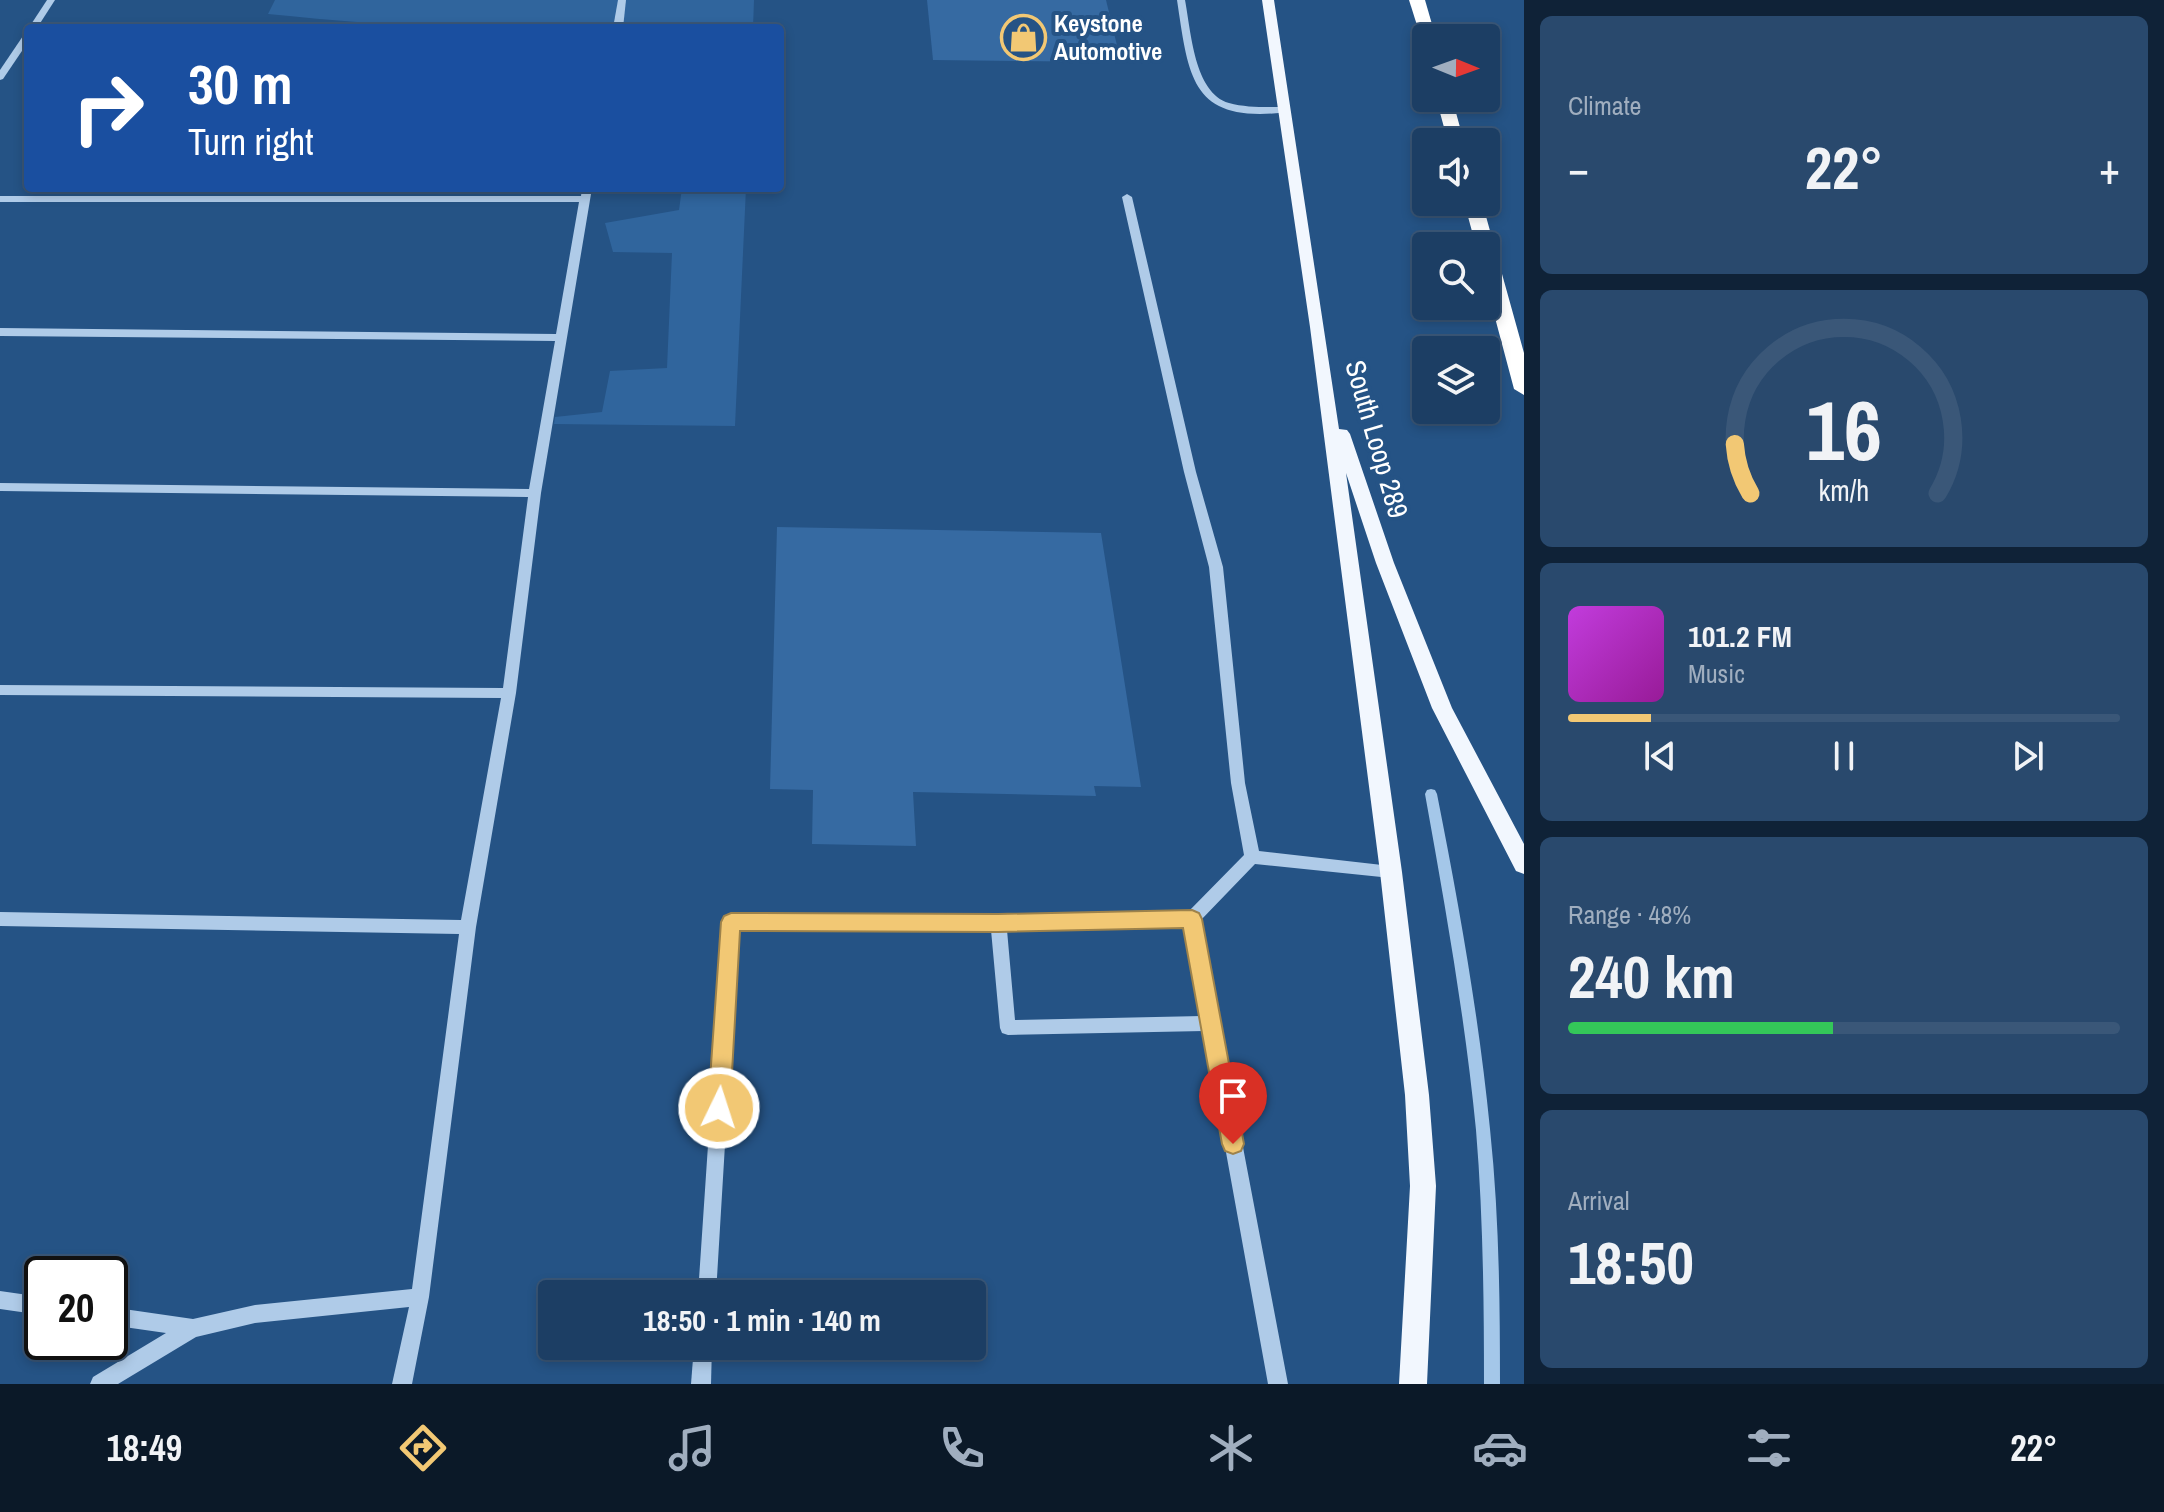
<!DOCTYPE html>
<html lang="en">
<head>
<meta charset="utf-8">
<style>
	:root { --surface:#1c3e64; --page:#29496d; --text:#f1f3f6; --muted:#a0aebf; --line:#3a5778; --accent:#f2c874 }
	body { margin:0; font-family:"Archivo Narrow",sans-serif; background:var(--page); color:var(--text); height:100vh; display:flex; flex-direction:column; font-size:30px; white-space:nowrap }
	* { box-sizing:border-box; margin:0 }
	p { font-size:26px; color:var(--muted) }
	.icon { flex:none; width:44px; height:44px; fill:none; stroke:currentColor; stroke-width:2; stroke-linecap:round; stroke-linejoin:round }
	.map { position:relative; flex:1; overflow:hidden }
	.details { display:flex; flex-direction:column; gap:16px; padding:16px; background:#0f2237; width:640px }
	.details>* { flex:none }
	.guide { position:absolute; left:24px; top:24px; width:760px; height:168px; border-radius:8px; box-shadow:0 4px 12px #0003,0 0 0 2px var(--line); background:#1a4fa0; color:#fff; overflow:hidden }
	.needle { width:52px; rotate:91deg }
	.controls { position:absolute; left:1412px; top:24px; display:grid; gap:16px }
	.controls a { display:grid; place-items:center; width:88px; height:88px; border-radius:8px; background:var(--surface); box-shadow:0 4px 12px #0003,0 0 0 2px var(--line); font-size:40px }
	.speed { position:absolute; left:24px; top:1256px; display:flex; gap:16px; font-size:40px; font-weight:700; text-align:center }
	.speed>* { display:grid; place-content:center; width:104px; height:104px; border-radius:50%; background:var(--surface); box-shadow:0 4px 12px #0003,0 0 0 2px var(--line); line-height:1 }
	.speed .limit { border:4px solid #111; border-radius:12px; background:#fff; color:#111 }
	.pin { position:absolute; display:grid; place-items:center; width:68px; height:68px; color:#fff; margin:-82px -34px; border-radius:50% 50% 50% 0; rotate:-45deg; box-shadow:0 0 8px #0007 }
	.pin .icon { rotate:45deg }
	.me { position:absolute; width:88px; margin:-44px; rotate:4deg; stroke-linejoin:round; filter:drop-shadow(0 0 6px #0008) }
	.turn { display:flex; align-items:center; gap:28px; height:168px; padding:0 32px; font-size:36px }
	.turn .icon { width:104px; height:104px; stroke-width:2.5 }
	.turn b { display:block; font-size:56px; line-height:68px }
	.big { font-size:60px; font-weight:800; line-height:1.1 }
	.details .widget { flex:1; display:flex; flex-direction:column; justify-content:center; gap:12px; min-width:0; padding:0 28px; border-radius:12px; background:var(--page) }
	.details .dial { align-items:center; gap:0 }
	.dial svg { height:208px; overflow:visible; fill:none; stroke:var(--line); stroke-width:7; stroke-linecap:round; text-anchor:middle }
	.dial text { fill:var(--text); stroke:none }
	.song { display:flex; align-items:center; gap:24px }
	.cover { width:96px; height:96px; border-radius:12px; background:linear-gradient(135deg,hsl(290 70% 55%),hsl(300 70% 35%)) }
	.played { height:8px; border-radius:4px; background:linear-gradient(90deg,var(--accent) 15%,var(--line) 15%) }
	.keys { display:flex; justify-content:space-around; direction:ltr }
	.heat { display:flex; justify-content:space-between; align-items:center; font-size:44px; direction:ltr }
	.charge { height:12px; border-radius:6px; background:linear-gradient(90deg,#34c759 48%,var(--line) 0) }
	.trip { position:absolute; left:538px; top:1280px; width:448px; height:80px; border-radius:8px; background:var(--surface); box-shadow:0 4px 12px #0003,0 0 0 2px var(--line); font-weight:800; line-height:80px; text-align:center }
	.tab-bar { display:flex; height:128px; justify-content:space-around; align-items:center; background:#0b1928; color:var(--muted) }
	.tab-bar .icon { width:56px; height:56px }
	.tab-bar .on { color:var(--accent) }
	.tab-bar b { font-size:36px; color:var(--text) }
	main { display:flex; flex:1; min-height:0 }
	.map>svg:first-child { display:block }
	.green { fill:#30659d }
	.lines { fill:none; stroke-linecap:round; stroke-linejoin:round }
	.stream { fill:#a4c7e9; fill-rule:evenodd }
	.building { fill:#366aa2 }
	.minor { fill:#afcbe8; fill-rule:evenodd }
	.major { fill:#f2f7fe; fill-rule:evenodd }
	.highway { fill:#fff; fill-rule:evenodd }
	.route { fill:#f2c874; stroke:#9d824b; stroke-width:2 }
	.labels { text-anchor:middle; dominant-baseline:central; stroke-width:8; stroke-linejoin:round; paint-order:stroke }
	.far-poi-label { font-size:24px; font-weight:bold; fill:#fff; stroke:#255385; text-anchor:start }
	.street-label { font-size:28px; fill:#fff; stroke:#255385 }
</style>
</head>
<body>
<main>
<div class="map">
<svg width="1524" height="1384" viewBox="0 0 1524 1384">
	<rect width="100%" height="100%" fill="#255385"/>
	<g class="green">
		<path d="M275,0H754L753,28H548L546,23C455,32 359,23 268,14Z"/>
		<polygon points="682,188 746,188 735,426 554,424 555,417 602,412 610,371 667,368 672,253 613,252 605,223 679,210"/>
	</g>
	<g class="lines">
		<path class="stream" d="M1431,789L1435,790L1437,794C1459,905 1479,1017 1490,1129C1499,1214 1500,1299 1500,1384H1484C1484,1299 1483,1214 1476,1130C1465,1017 1445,905 1425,794L1427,790Z"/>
	</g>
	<g class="building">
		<polygon points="927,0 1106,0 1121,62 933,60"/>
		<polygon points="777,527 1101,533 1141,787 1094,786 1096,796 913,792 916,846 812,844 813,790 770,789"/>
	</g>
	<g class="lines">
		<g class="minor">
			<polygon points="47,0 55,0 37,28 28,29"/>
			<polygon points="618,0 626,0 623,28 613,28"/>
			<path d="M1177,0H1185C1191,31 1194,93 1229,103C1247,108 1267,107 1285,107L1288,108V112C1191,124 1189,79 1177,0Z"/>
			<polygon points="28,32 28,42 3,79 0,80 0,70 25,33"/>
			<polygon points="582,188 592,188 541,493 516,693 476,927 429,1297 412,1384 392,1384 409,1307 255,1323 196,1337 118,1384 90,1384 93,1377 166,1333 110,1325 110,1307 193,1319 255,1305 412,1289 459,934 0,926 0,912 461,920 501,698 0,695 0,685 503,688 528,497 0,491 0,483 529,489 555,341 0,336 0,328 556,334 579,202 0,202 0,196 581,196"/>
			<path d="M1127,194L1132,197L1196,472L1223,567L1245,783L1259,851L1391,866L1396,867L1399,872L1396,877L1391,878L1255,864L1200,921L1288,1384H1268L1204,1031L1008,1035L1002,1033L1000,1028L991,930L738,929L716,1294H698L723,922L725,917L731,915L998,916L1188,912L1244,855L1231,783L1209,567L1184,472L1122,197ZM1185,926L1202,1016L1015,1020L1007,930Z"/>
			<polygon points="0,1291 42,1297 42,1315 0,1309"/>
			<polygon points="694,1346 712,1346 711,1384 691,1384"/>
		</g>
		<polygon class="major" points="1262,0 1274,0 1339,429 1347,430 1350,434 1394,563 1452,708 1524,844 1524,874 1516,871 1432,708 1376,563 1346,473 1402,872 1429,1095 1436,1186 1427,1384 1399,1384 1410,1186 1405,1095 1380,872 1310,327"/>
		<g class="highway">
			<polygon points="1409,0 1425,0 1436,38 1422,41"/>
			<polygon points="1436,98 1452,98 1464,142 1448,142"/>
			<polygon points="1464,202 1482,202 1524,353 1524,395 1514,389 1486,284 1486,246 1476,246"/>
		</g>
	</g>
	<polygon class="route" points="1192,910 1199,913 1202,919 1244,1144 1241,1151 1233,1154 1225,1151 1222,1144 1183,928 998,932 740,931 730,1108 727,1116 719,1119 711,1116 708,1108 721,922 724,916 731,913 998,914"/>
	<defs>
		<symbol id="shop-ring" viewBox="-11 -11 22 22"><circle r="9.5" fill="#255385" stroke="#f2c874" stroke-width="1.5"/><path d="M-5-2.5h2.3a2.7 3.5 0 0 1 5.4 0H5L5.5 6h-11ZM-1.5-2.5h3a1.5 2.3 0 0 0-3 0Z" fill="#f2c874"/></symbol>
	</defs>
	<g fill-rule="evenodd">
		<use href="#shop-ring" x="998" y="12" width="51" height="51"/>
	</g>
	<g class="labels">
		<g class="far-poi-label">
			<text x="1054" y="23">Keystone<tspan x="1054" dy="28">Automotive</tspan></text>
		</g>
		<g class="street-label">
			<text transform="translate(1377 439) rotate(74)">South Loop 289</text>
		</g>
	</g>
</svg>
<div class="controls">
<a><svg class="needle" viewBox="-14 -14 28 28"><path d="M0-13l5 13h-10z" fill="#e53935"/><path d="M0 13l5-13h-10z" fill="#a0aebf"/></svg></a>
<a><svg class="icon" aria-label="sound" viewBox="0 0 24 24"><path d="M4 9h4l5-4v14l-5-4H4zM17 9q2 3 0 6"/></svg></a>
<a><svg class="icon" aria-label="search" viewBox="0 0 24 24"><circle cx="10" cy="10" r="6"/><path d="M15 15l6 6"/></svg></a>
<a><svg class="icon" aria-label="layers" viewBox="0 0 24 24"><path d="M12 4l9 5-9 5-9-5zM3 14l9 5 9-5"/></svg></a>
</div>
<div class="speed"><div class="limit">20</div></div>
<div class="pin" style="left:1233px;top:1144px;background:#d93025"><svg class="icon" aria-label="arrive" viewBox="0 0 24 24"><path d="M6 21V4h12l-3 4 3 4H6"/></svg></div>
<svg class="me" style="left:719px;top:1108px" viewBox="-20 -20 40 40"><circle r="17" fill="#f2c874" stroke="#fff" stroke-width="3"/><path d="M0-11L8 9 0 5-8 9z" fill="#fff"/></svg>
<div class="trip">18:50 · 1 min · 140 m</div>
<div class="guide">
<div class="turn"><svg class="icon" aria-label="right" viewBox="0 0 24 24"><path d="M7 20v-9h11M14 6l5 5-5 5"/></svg><div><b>30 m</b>Turn right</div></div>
</div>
</div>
<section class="details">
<div class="widget"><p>Climate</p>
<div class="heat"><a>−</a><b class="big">22°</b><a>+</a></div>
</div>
<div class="widget dial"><svg viewBox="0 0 100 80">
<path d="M14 69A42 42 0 1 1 86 69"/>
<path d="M14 69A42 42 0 0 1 8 50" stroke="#f2c874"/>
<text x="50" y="56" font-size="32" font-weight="700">16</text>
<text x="50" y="72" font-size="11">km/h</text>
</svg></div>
<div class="widget">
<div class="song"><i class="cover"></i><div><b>101.2 FM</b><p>Music</p></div></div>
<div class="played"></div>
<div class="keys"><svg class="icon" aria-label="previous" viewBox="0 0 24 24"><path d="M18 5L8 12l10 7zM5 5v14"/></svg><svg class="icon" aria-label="pause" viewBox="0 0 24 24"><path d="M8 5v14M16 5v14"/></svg><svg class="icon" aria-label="next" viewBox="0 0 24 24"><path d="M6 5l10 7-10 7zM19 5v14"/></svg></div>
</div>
<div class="widget"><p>Range · 48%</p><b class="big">240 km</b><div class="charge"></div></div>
<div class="widget"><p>Arrival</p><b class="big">18:50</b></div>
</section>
</main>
<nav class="tab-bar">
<b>18:49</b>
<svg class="icon on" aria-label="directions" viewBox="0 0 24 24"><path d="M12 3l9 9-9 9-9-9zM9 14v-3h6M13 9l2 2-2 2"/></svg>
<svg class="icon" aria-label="music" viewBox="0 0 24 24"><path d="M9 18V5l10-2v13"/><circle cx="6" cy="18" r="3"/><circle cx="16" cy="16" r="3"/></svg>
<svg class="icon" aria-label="phone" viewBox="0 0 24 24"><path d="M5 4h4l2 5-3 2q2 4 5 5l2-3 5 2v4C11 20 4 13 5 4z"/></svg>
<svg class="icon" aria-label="climate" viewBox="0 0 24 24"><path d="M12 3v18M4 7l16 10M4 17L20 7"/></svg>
<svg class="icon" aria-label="car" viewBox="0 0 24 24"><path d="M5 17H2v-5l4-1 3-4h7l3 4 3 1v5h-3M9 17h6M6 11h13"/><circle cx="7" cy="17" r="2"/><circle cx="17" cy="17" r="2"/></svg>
<svg class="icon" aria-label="filters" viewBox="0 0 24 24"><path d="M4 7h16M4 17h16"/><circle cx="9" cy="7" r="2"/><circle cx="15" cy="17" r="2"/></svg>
<b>22°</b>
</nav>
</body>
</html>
